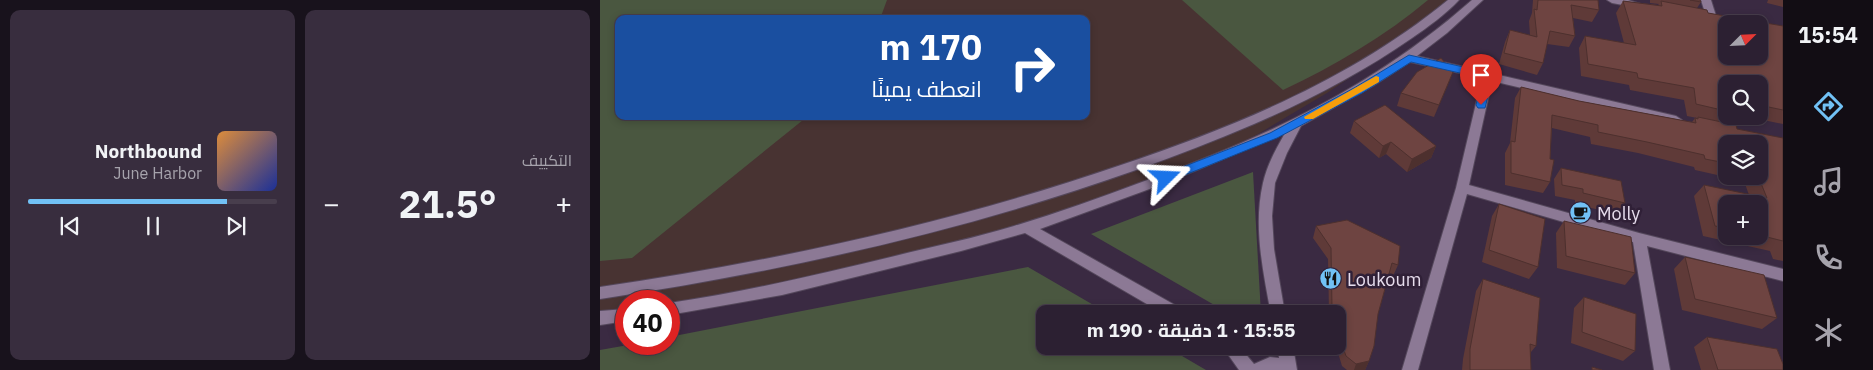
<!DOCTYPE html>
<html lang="ar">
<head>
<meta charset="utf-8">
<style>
	:root { --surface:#2c2032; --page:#382d3e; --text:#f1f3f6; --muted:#a6a3ac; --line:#483e4d; --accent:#71c1f5 }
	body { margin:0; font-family:"IBM Plex Sans",Cairo,sans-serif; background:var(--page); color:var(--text); direction:rtl; height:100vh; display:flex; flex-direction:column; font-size:19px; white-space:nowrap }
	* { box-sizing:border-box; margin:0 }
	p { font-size:16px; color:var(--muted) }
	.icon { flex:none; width:28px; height:28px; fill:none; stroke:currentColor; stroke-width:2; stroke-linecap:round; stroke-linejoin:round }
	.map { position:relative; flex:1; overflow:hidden; direction:ltr }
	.panel { display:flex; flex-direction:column; gap:10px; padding:10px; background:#18121c; width:600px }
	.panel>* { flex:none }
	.hud { position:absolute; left:15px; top:15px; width:475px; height:105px; border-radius:10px; box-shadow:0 2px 8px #0003,0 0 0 1px var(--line); direction:rtl; background:#1a4fa0; color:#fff; overflow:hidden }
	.needle { width:32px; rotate:66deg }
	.fabs { position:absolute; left:1118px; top:15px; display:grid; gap:10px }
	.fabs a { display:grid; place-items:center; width:50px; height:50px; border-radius:10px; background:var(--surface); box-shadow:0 2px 8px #0003,0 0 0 1px var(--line); font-size:25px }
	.speed { position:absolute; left:15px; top:290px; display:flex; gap:10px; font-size:25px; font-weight:700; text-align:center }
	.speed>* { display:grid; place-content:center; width:65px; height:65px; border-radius:50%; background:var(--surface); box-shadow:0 2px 8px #0003,0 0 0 1px var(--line); line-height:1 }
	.speed .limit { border:8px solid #d22; background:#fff; color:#111 }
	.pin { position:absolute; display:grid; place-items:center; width:42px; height:42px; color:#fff; margin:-51px -21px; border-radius:50% 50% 50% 0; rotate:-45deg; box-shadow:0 0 5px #0007 }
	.pin .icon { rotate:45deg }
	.me { position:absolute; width:55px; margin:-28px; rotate:69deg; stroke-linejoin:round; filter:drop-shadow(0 0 4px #0008) }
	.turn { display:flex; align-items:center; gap:18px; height:105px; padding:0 25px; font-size:22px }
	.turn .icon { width:65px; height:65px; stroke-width:2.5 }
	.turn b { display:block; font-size:35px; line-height:42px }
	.big { font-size:38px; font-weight:700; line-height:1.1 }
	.panel .tile { flex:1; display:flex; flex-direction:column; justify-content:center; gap:8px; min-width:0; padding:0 18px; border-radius:10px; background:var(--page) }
	.song { display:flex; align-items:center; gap:15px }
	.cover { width:60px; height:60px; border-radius:8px; background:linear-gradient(135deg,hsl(30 70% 55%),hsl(230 70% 35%)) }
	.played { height:5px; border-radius:2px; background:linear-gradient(90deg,var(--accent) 80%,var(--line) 80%) }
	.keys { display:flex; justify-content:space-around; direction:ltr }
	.heat { display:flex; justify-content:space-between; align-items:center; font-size:28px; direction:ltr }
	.panel .tiles { flex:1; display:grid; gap:10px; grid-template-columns:repeat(2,1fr) }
	.trip { position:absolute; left:436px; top:305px; width:310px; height:50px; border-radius:10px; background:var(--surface); box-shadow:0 2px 8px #0003,0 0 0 1px var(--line); font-weight:700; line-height:50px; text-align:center; direction:rtl }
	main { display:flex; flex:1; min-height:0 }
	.tabs { display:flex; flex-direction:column; width:90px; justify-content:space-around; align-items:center; background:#120d14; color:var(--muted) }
	.tabs .icon { width:35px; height:35px }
	.tabs .on { color:var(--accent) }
	.tabs b { font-size:22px; color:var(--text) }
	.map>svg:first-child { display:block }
	.commercial { fill:#483332; fill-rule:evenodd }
	.green { fill:#4a5740 }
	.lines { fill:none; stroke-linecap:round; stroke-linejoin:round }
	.minor-casing { stroke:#54475b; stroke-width:2 }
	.minor { fill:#8c7995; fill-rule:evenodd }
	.wall { fill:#5f3a38; fill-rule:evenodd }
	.shaded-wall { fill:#4d302e }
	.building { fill:#6e4441; stroke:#4d302e; fill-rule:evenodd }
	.route { fill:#1a73e8; stroke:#114b97 }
	.slow { fill:#f59e0b }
	.labels { text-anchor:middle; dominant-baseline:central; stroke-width:5; stroke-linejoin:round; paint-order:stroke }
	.poi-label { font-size:18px; fill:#e7dded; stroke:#302037; text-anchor:start }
</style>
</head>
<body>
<main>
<nav class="tabs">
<b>15:54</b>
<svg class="icon on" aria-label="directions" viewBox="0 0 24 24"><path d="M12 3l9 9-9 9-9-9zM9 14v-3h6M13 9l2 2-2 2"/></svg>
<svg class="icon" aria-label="music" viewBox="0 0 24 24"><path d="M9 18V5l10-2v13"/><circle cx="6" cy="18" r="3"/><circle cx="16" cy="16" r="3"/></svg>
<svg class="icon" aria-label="phone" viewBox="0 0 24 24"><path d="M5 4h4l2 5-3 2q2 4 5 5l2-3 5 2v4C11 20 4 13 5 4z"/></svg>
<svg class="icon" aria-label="climate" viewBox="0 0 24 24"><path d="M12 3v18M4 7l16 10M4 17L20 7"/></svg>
</nav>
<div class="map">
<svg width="1183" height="370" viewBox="0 0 1183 370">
	<rect width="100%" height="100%" fill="#3a2a42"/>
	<path class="commercial" d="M0,0H856L788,52L727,93L658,134L584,172L499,206L149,297L69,309V301H26V316L0,320ZM19,19H486V116H19Z"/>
	<g class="green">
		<polygon points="0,0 287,0 280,19 19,19 19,116 208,116 32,258 0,261"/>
		<path d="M582,0H828C785,36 734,66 683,90Z"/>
		<polygon points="653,172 661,314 630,314 491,234"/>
		<polygon points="428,267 509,314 445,314 445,346 565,346 606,370 0,370 0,350 34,344 69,344 69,337"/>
	</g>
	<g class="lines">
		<defs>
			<g id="minor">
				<path d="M848,0H859C846,14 828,27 812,38C763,72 710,100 654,124C445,213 224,265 0,299V287C177,261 352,223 521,165C639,125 751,79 848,0Z"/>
				<path d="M872,0H883L847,33L817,56L1076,116L1082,120L1076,124L892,81L869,185L1039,233L1183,269V281L1047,246L1070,370H1054L1033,242L867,194L818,370H802L856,188L882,78L810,62L773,86L701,126L687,153L675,183L672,216L674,249L685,314H671C663,271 653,226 663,183C667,165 676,149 685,133L566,183L440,229L582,309L584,314H564L425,233L361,251L182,295L69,315V303C146,292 220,274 295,256C335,246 375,238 414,226C457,213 500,198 542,182C667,137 772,88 872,0Z"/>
				<polygon points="1007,0 1028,0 1044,5 1039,8 1012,3"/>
				<polygon points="1101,0 1111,0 1117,19 1115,21 1109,21 1107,19"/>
				<polygon points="26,309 26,321 0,325 0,311"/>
				<polygon points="622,346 639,346 654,364 670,357 679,358 678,346 693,346 697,370 639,370"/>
			</g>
		</defs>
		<use href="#minor" class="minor-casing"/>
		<use href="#minor" class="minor"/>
	</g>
	<g class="wall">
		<polygon points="933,0 998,0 999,10 992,22 973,18 975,36 969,47 947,44 943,63 937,75 899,64 905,42 910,30 930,35 929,21 932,13"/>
		<path d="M1050,0H1100L1101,2L1097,8L1108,13L1183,26V124L1144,116H1159V84H1126V116H1131L1125,123L1137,129L1183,138V261L1173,259L1170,251L1103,236L1094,196L1104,185L1149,195L1144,181L1095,170L1094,167L1038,153L991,144L990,137L952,128L950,159V182L943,193L905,185V153L910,143L915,98L921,87L979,101L1092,122L1095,118H1097L1087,116L1084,100L1030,90L1029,85L981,76L979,48L985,36L1024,43L1016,13L1023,1L1058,5L1059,4L1050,3ZM1126,144H1159V176H1126ZM1126,204H1159V236H1126Z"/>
		<polygon points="1168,0 1183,0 1183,7 1167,3"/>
		<polygon points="853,72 834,117 797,106 801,93"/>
		<polygon points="754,121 836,146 831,158 807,172 786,154 779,158 750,133"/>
		<polygon points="961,168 1025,203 1016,214 975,204 975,200 955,196 954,179"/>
		<polygon points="899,204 938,267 929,279 882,262 892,216"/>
		<polygon points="964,221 1035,273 1025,285 957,268 956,233"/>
		<polygon points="716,226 798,265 793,276 789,275 778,314 769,361 765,370 747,370 742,366 736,346 738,346 738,314 729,314 728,259 713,238"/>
		<polygon points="1085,257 1177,318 1162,329 1082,310 1074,269"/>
		<polygon points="883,279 936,346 931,352 931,370 862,370 863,359 876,291"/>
		<polygon points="984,297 1035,351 1023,361 971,343 974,308"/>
		<polygon points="1107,337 1183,370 1101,370 1094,347"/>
	</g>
	<g class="shaded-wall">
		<polygon points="853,72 848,85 834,117 839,105"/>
		<polygon points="791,142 786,154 779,158 783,146"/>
		<polygon points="836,146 831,158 807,172 812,159"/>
		<polygon points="769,361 765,370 754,370 756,364"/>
	</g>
	<g class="building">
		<polygon points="938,0 998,0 999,10 971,5 975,36 950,31 943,63 904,53 910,30 937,37 934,9 937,10"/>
		<polygon points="1090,0 1100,0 1101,2"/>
		<path d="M1023,1L1062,6L1061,1L1107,10L1108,13L1183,26V110L1159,105V84H1126V111L1096,104L1094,88L1038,78L1037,73L988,64L985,36L1036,45ZM1126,24H1159V56H1126Z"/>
		<polygon points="841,58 853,72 839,105 801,93 817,72"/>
		<polygon points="921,87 979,101 1096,123 1095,118 1098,119 1098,117 1136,125 1137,129 1183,138 1183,241 1159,235 1159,204 1126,204 1126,228 1115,226 1104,185 1167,198 1158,176 1159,144 1126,144 1126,163 1105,159 1104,155 1047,142 998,132 998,125 952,115 950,159 954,160 950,182 911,173 911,141 915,142"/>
		<polygon points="785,105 836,146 812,159 791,142 783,146 754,121"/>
		<polygon points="961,168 1021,181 1025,203 983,193 983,189 962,185"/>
		<polygon points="899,204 945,219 938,267 889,250"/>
		<polygon points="747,220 800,246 798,265 792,263 778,314 774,346 769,361 756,364 746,356 740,339 738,328 738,314 734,314 732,308 731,248 716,226"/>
		<polygon points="964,221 1031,237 1035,273 966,256"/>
		<polygon points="1085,257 1164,275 1177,318 1095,299"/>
		<polygon points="883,279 940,298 936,346 930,344 931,370 870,370 870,349"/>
		<polygon points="984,297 1036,314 1035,351 982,332"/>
		<polygon points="1107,337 1177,349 1183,364 1183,370 1118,370"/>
		<polygon points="992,367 1002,370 992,370"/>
	</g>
	<polygon class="route" points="809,55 891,73 893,76 885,108 878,108 876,105 882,78 811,62 762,93 677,138 570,181 562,181 560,178 562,175 670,133 754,88"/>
	<polygon class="slow" points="776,76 779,77 779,82 713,119 705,119 704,117"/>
	<defs>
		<symbol id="cafe-disc" viewBox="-11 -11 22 22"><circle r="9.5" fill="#71c1f5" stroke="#302037"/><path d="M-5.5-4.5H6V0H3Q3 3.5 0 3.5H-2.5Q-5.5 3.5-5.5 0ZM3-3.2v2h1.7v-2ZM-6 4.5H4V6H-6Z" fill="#111"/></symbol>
		<symbol id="restaurant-disc" viewBox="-11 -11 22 22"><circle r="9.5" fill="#71c1f5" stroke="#302037"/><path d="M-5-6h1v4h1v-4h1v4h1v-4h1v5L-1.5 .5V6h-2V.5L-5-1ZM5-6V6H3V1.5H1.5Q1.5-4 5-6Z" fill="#111"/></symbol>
	</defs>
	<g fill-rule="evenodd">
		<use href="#cafe-disc" x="968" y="200" width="25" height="25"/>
		<use href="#restaurant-disc" x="718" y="266" width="25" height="25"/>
	</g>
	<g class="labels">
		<g class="poi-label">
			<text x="997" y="213">Molly</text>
			<text x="747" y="279">Loukoum</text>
		</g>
	</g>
</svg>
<div class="fabs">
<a><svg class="needle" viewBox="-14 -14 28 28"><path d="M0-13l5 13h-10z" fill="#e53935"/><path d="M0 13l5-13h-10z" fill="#a6a3ac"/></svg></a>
<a><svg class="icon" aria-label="search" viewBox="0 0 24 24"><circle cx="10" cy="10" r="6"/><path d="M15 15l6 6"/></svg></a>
<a><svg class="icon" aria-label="layers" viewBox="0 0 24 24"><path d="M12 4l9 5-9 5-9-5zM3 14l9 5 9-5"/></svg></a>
<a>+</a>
</div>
<div class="speed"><div class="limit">40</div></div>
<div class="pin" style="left:881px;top:105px;background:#d93025"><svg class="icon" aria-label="arrive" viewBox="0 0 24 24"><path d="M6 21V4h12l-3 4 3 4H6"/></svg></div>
<svg class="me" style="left:566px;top:178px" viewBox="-20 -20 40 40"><path d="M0-17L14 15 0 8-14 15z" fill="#1a73e8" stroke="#fff" stroke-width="4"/></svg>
<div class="trip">15:55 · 1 دقيقة · 190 m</div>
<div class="hud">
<div class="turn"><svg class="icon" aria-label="right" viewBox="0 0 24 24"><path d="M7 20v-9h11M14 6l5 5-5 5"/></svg><div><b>170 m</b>انعطف يمينًا</div></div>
</div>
</div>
<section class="panel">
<div class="tiles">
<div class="tile"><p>التكييف</p>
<div class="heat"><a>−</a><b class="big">21.5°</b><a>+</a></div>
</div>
<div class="tile">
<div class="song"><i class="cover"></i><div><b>Northbound</b><p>June Harbor</p></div></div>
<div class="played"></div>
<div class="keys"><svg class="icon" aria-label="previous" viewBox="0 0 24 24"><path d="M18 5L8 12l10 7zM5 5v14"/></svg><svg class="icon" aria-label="pause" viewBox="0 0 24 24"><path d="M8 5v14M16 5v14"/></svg><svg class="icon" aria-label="next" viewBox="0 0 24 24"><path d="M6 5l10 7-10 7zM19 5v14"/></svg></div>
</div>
</div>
</section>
</main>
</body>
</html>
